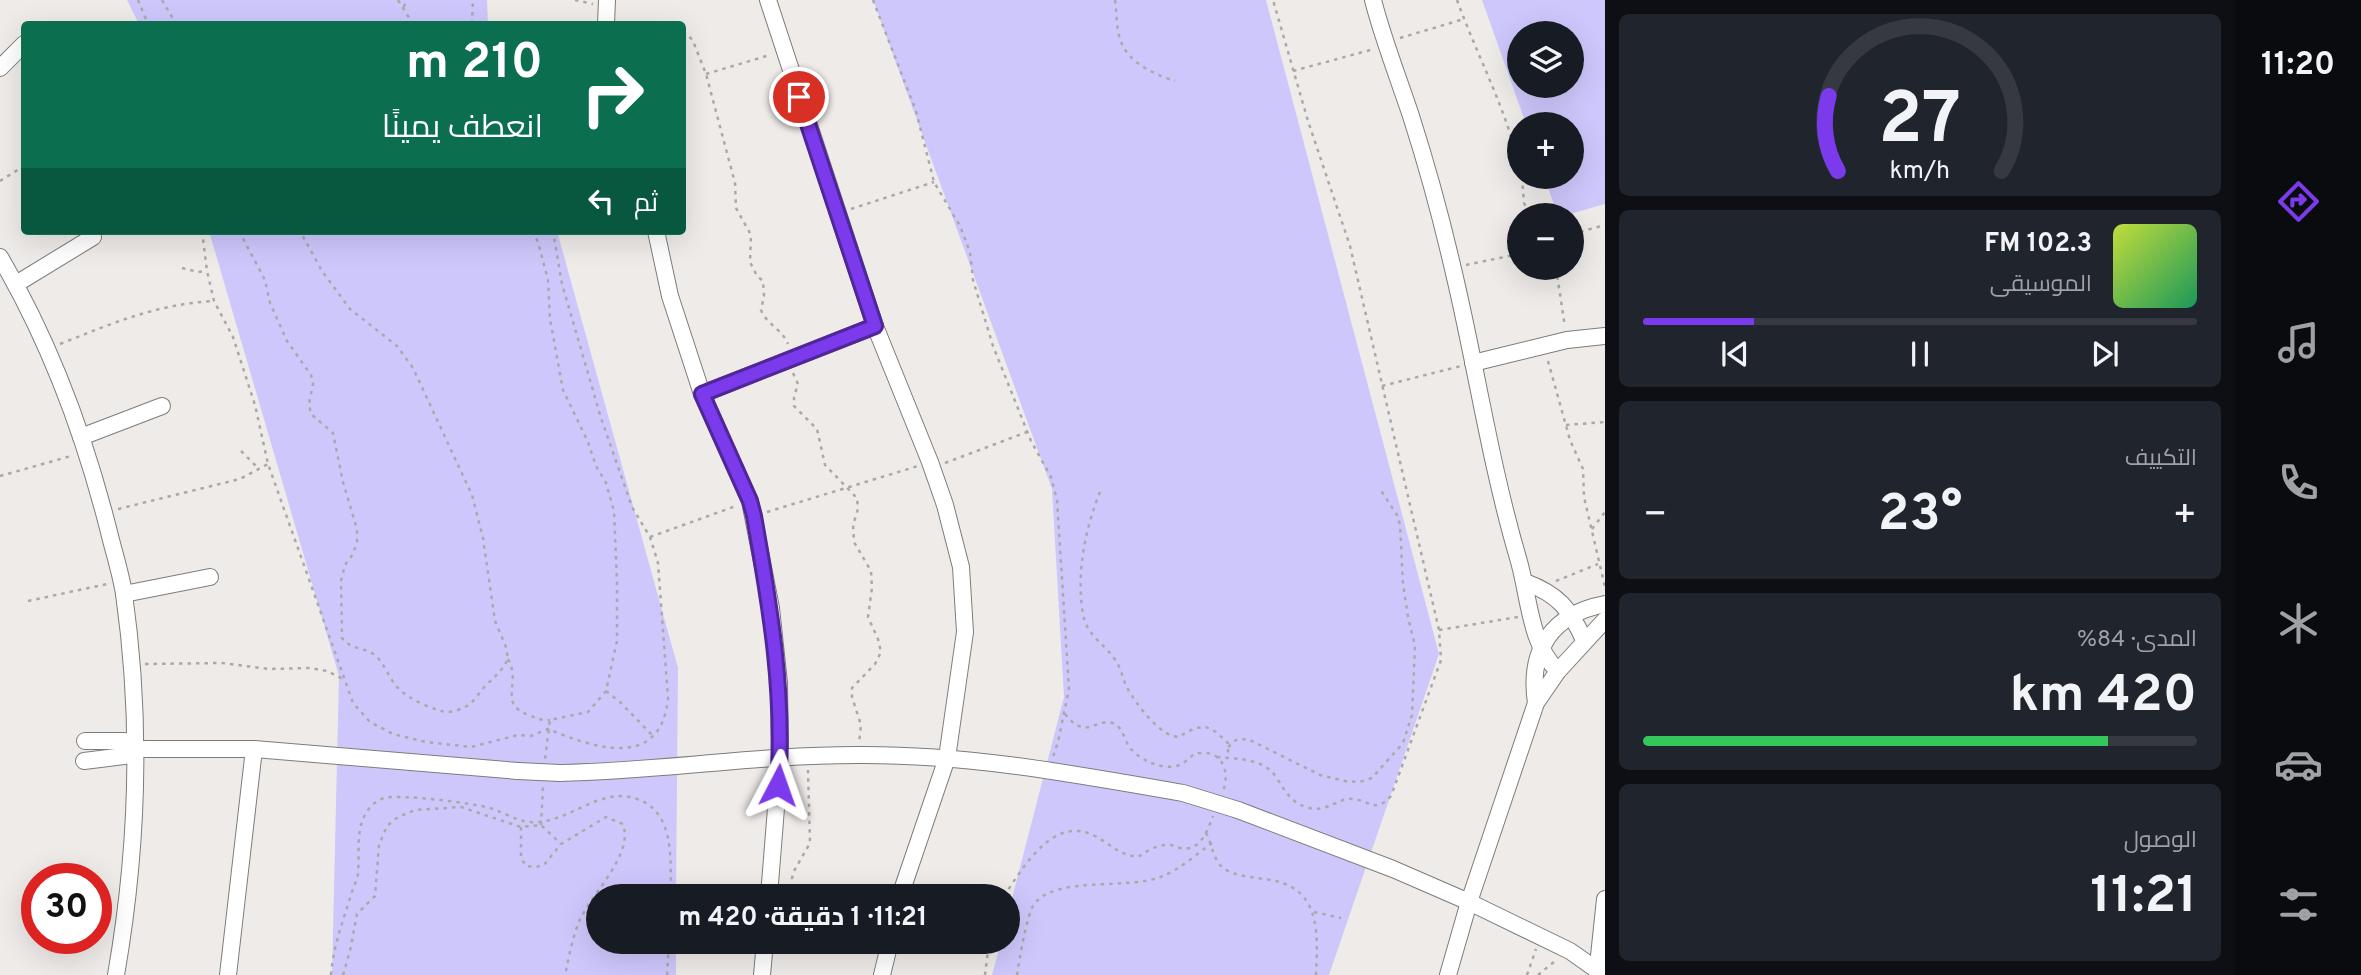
<!DOCTYPE html>
<html lang="ar">
<head>
<meta charset="utf-8">
<style>
	:root { --surface:#171b24; --page:#20242c; --text:#f1f3f6; --muted:#9ea1a6; --line:#363941; --accent:#7c3aed }
	body { margin:0; font-family:Overpass,Cairo,sans-serif; background:var(--page); color:var(--text); direction:rtl; height:100vh; display:flex; flex-direction:column; font-size:26px; white-space:nowrap }
	* { box-sizing:border-box; margin:0 }
	p { font-size:23px; color:var(--muted) }
	.icon { flex:none; width:38px; height:38px; fill:none; stroke:currentColor; stroke-width:2; stroke-linecap:round; stroke-linejoin:round }
	.map { position:relative; flex:1; overflow:hidden; direction:ltr }
	.drawer { display:flex; flex-direction:column; gap:14px; padding:14px; background:#0d0f14; width:630px }
	.drawer>* { flex:none }
	.guide { position:absolute; left:21px; top:21px; width:665px; height:214px; border-radius:7px; box-shadow:0 7px 28px #0002; direction:rtl; background:#0b6e4f; color:#fff; overflow:hidden }
	.controls { position:absolute; left:1507px; top:21px; display:grid; gap:14px }
	.controls a { display:grid; place-items:center; width:77px; height:77px; border-radius:50%; background:var(--surface); box-shadow:0 7px 28px #0002; font-size:35px }
	.speed { position:absolute; left:21px; top:863px; display:flex; gap:14px; font-size:35px; font-weight:700; text-align:center }
	.speed>* { display:grid; place-content:center; width:91px; height:91px; border-radius:50%; background:var(--surface); box-shadow:0 7px 28px #0002; line-height:1 }
	.speed .limit { border:10px solid #d22; background:#fff; color:#111 }
	.pin { position:absolute; display:grid; place-items:center; width:60px; height:60px; color:#fff; margin:-30px; border:4px solid #fff; border-radius:50%; box-shadow:0 2px 7px #0007 }
	.me { position:absolute; width:77px; margin:-38px; rotate:4deg; stroke-linejoin:round; filter:drop-shadow(0 0 5px #0008) }
	.turn { display:flex; align-items:center; gap:24px; height:147px; padding:0 28px; font-size:32px }
	.turn .icon { width:91px; height:91px; stroke-width:2.5 }
	.turn b { display:block; font-size:49px; line-height:60px }
	.then { display:flex; align-items:center; height:66px; padding:0 28px; background:#0003; gap:14px; font-size:26px }
	.big { font-size:52px; font-weight:700; line-height:1.1 }
	.drawer .card { flex:1; display:flex; flex-direction:column; justify-content:center; gap:10px; min-width:0; padding:0 24px; border-radius:10px; background:var(--page) }
	.drawer .dial { align-items:center; gap:0 }
	.dial svg { height:182px; overflow:visible; fill:none; stroke:var(--line); stroke-width:7; stroke-linecap:round; text-anchor:middle }
	.dial text { fill:var(--text); stroke:none }
	.song { display:flex; align-items:center; gap:21px }
	.cover { width:84px; height:84px; border-radius:10px; background:linear-gradient(135deg,hsl(70 70% 55%),hsl(150 70% 35%)) }
	.played { height:7px; border-radius:4px; background:linear-gradient(90deg,var(--accent) 20%,var(--line) 20%) }
	.keys { display:flex; justify-content:space-around; direction:ltr }
	.heat { display:flex; justify-content:space-between; align-items:center; font-size:38px; direction:ltr }
	.charge { height:10px; border-radius:5px; background:linear-gradient(90deg,#34c759 84%,var(--line) 0) }
	.trip { position:absolute; left:586px; top:884px; width:434px; height:70px; border-radius:35px; background:var(--surface); box-shadow:0 7px 28px #0002; font-weight:700; line-height:70px; text-align:center; direction:rtl }
	main { display:flex; flex:1; min-height:0 }
	.dock { display:flex; flex-direction:column; width:126px; justify-content:space-around; align-items:center; background:#090b0e; color:var(--muted) }
	.dock .icon { width:49px; height:49px }
	.dock .selected { color:var(--accent) }
	.dock b { font-size:32px; color:var(--text) }
	.map>svg:first-child { display:block }
	.green { fill:#cec7fc; fill-rule:evenodd }
	.lines { fill:none; stroke-linecap:round; stroke-linejoin:round }
	.street-casing { stroke:#7e7c7a; stroke-width:18 }
	.path { stroke:#aba9a7; stroke-width:2.5; stroke-dasharray:3.5 5; stroke-linecap:butt }
	.street { stroke:#fff; stroke-width:16 }
	.street-bridge-casing { stroke:#7e7c7a; stroke-width:18; stroke-linecap:butt }
	.street-bridge { stroke:#fff; stroke-width:16 }
	.route-casing { stroke:#51269a; stroke-width:18 }
	.route { stroke:#7c3aed; stroke-width:12 }
</style>
</head>
<body>
<main>
<nav class="dock">
<b>11:20</b>
<svg class="icon selected" aria-label="directions" viewBox="0 0 24 24"><path d="M12 3l9 9-9 9-9-9zM9 14v-3h6M13 9l2 2-2 2"/></svg>
<svg class="icon" aria-label="music" viewBox="0 0 24 24"><path d="M9 18V5l10-2v13"/><circle cx="6" cy="18" r="3"/><circle cx="16" cy="16" r="3"/></svg>
<svg class="icon" aria-label="phone" viewBox="0 0 24 24"><path d="M5 4h4l2 5-3 2q2 4 5 5l2-3 5 2v4C11 20 4 13 5 4z"/></svg>
<svg class="icon" aria-label="climate" viewBox="0 0 24 24"><path d="M12 3v18M4 7l16 10M4 17L20 7"/></svg>
<svg class="icon" aria-label="car" viewBox="0 0 24 24"><path d="M5 17H2v-5l4-1 3-4h7l3 4 3 1v5h-3M9 17h6M6 11h13"/><circle cx="7" cy="17" r="2"/><circle cx="17" cy="17" r="2"/></svg>
<svg class="icon" aria-label="filters" viewBox="0 0 24 24"><path d="M4 7h16M4 17h16"/><circle cx="9" cy="7" r="2"/><circle cx="15" cy="17" r="2"/></svg>
</nav>
<section class="drawer">
<div class="card dial"><svg viewBox="0 0 100 80">
<path d="M14 69A42 42 0 1 1 86 69"/>
<path d="M14 69A42 42 0 0 1 10 36" stroke="#7c3aed"/>
<text x="50" y="56" font-size="32" font-weight="700">27</text>
<text x="50" y="72" font-size="11">km/h</text>
</svg></div>
<div class="card">
<div class="song"><i class="cover"></i><div><b>102.3 FM</b><p>الموسيقى</p></div></div>
<div class="played"></div>
<div class="keys"><svg class="icon" aria-label="previous" viewBox="0 0 24 24"><path d="M18 5L8 12l10 7zM5 5v14"/></svg><svg class="icon" aria-label="pause" viewBox="0 0 24 24"><path d="M8 5v14M16 5v14"/></svg><svg class="icon" aria-label="next" viewBox="0 0 24 24"><path d="M6 5l10 7-10 7zM19 5v14"/></svg></div>
</div>
<div class="card"><p>التكييف</p>
<div class="heat"><a>−</a><b class="big">23°</b><a>+</a></div>
</div>
<div class="card"><p>المدى · 84%</p><b class="big">420 km</b><div class="charge"></div></div>
<div class="card"><p>الوصول</p><b class="big">11:21</b></div>
</section>
<div class="map">
<svg width="1605" height="975" viewBox="0 0 1605 975">
	<rect width="100%" height="100%" fill="#eeebe9"/>
	<g class="green">
		<polygon points="127,0 487,0 488,24 139,24"/>
		<polygon points="873,0 1266,0 1439,654 1329,975 992,975 1001,942 1008,942 1008,914 1064,697 1052,489"/>
		<path d="M1482,0H1605V204L1566,215H1558L1544,177H1572V124H1526ZM1572,33V86H1519V33Z"/>
		<polygon points="209,231 557,231 678,668 676,896 598,896 598,942 676,942 676,975 332,975 339,676"/>
	</g>
	<g class="lines">
		<defs>
			<g id="street">
				<polyline points="768,0 875,326 930,462 945,505 961,567 965,632 947,758 900,896"/>
				<path d="M1373,0C1383,39 1398,77 1411,116C1427,166 1441,217 1453,269C1476,365 1490,463 1518,558C1529,594 1529,644 1558,671"/>
				<polyline points="606,24 607,0"/>
				<polyline points="0,68 24,44"/>
				<polyline points="656,231 670,296 702,394 750,501 771,608 779,683 780,758 769,896"/>
				<path d="M0,257C50,342 85,437 109,532C114,553 121,574 124,594C142,721 138,849 116,975"/>
				<polyline points="16,284 93,237"/>
				<polyline points="1473,363 1567,340 1605,336"/>
				<polyline points="702,394 875,326"/>
				<polyline points="81,437 162,406"/>
				<path d="M1525,582C1558,594 1570,609 1584,640"/>
				<polyline points="124,594 210,577"/>
				<path d="M1536,703C1528,650 1552,614 1605,604"/>
				<polyline points="85,741 124,741 136,749"/>
				<polyline points="84,761 124,756 136,749 254,749 518,771"/>
				<path d="M560,773C659,771 758,755 857,755C967,754 1074,774 1183,793"/>
				<polyline points="1238,810 1393,869 1469,902 1570,951 1597,970 1605,971"/>
				<polyline points="228,975 254,749"/>
				<polyline points="762,975 765,942"/>
				<polyline points="882,975 890,942"/>
				<polyline points="1448,975 1469,902 1536,703 1558,671 1605,620"/>
				<polyline points="1597,975 1605,899"/>
			</g>
		</defs>
		<use href="#street" class="street-casing"/>
		<g class="path">
			<polyline points="138,0 148,24"/>
			<polyline points="162,0 176,24"/>
			<polyline points="398,0 413,24"/>
			<polyline points="575,0 593,4"/>
			<polyline points="873,0 916,111 934,182 960,226 970,252 973,280 993,346 1031,441 1051,477 1057,500 1069,689 1058,742 1053,757"/>
			<path d="M1115,0C1117,13 1116,26 1120,39C1127,62 1153,74 1175,81"/>
			<path d="M1457,0C1477,55 1505,107 1519,164"/>
			<polyline points="404,7 406,0"/>
			<polyline points="472,24 473,0"/>
			<path d="M682,34L688,35L693,41L706,74L735,183L736,208L751,235L750,262L757,276L763,281L764,296L761,310C767,325 782,329 788,344"/>
			<polyline points="1400,38 1464,19"/>
			<polyline points="1293,71 1374,49"/>
			<polyline points="706,74 770,55"/>
			<polyline points="1522,177 1524,203 1530,215"/>
			<polyline points="0,181 24,166"/>
			<polyline points="851,209 934,182"/>
			<path d="M202,231L207,271L214,301L233,337L255,405L268,464L353,703L370,722L393,734L426,742L471,747L518,735L531,736L548,729C594,748 661,771 668,698L658,563L650,537L632,507L601,418L562,284L553,231"/>
			<path d="M239,231L265,280L270,303L287,341L311,375L313,384L309,404L311,414L333,433L343,482L357,529V542L353,554L345,565L341,581L342,638C351,650 364,647 375,655C386,665 389,680 400,690C409,699 437,712 449,712C453,712 461,709 465,707C475,702 479,692 487,684C496,676 502,670 508,659L506,647L495,621L483,538L472,495L413,368L397,346L350,309L322,271L300,231"/>
			<polyline points="532,231 538,242 548,280 550,319 563,390 588,442 596,466 606,483 614,511 617,581 617,641 606,691 588,712 550,720 545,759"/>
			<polyline points="554,234 570,231"/>
			<polyline points="1572,234 1605,225"/>
			<polyline points="1466,265 1519,254"/>
			<polyline points="182,268 198,272 207,271"/>
			<polyline points="1556,268 1565,327"/>
			<path d="M60,344C113,323 157,304 214,301"/>
			<polyline points="1548,361 1570,440 1583,469 1584,497 1605,587"/>
			<polyline points="793,373 798,384 794,397 794,406 817,429 825,465 857,498 858,509 853,525 854,542 871,571 872,588 868,617 878,639 881,652 875,664 852,688 852,697 861,725 859,743"/>
			<polyline points="1382,386 1461,366"/>
			<polyline points="1566,425 1605,422"/>
			<polyline points="241,451 259,469"/>
			<polyline points="945,463 1027,432"/>
			<polyline points="0,476 71,456"/>
			<path d="M1100,492C1085,529 1076,574 1083,614C1086,635 1105,644 1116,661C1122,670 1123,682 1129,691C1138,706 1160,736 1178,737L1195,728L1206,727L1216,732L1228,743V757"/>
			<polyline points="118,509 240,479 268,464"/>
			<polyline points="767,512 918,466"/>
			<polyline points="1592,529 1605,512"/>
			<polyline points="650,537 736,506"/>
			<polyline points="1556,581 1598,564"/>
			<polyline points="28,601 107,584"/>
			<polyline points="1439,630 1518,617"/>
			<path d="M508,659C522,684 497,704 529,715C536,718 542,721 550,720"/>
			<polyline points="145,664 222,663 269,669 310,668 327,671 343,679"/>
			<polyline points="606,691 620,702 653,736"/>
			<path d="M1065,714C1086,741 1095,718 1112,723C1123,726 1124,740 1130,748C1135,754 1141,758 1147,761C1157,766 1174,770 1183,763C1190,759 1192,753 1201,753C1223,751 1230,773 1223,791"/>
			<polyline points="1228,747 1236,740 1248,739 1320,775 1349,782 1363,781 1372,778 1403,743 1412,715 1415,646 1408,617 1403,584 1400,525 1397,515 1380,489"/>
			<path d="M1217,757C1238,759 1263,758 1276,777C1285,790 1290,802 1306,807C1328,814 1337,797 1353,799C1369,800 1375,814 1391,796L1441,660L1439,630L1350,246L1308,121L1273,0"/>
			<polyline points="541,825 543,787"/>
			<path d="M521,827V858L526,866L536,867L544,865L561,844L606,817L623,824C634,856 591,893 579,922C572,938 569,958 565,975"/>
			<path d="M1206,833C1212,844 1213,859 1222,867C1233,876 1251,877 1264,879C1321,885 1318,930 1316,975"/>
			<polyline points="915,893 928,896"/>
			<polyline points="794,896 792,878 794,871 810,843 808,770"/>
			<path d="M1004,896C1023,868 1053,814 1095,836C1112,845 1117,854 1138,857C1147,851 1158,844 1170,845C1173,845 1176,847 1180,848C1201,852 1207,831 1213,816"/>
			<polyline points="1314,912 1341,918"/>
			<polyline points="96,915 112,918"/>
			<path d="M331,975C333,948 342,924 350,898C352,889 357,882 358,873C360,850 354,826 371,806C374,803 380,799 384,798C401,794 472,803 490,808C500,811 510,817 520,820C561,833 596,784 637,799C676,812 670,862 671,896"/>
			<polyline points="343,975 350,951 357,914 375,896 379,845 387,826 398,817 415,810 461,807 521,827 541,825 561,844"/>
			<polyline points="667,975 669,942"/>
			<polyline points="985,975 989,942"/>
			<path d="M1017,975C1019,962 1027,911 1035,903C1059,875 1127,891 1163,876C1180,869 1197,854 1212,843"/>
			<polyline points="1527,975 1536,949"/>
			<polyline points="1538,975 1555,961"/>
		</g>
		<use href="#street" class="street"/>
		<defs>
			<g id="street-bridge">
				<polyline points="518,771 560,773"/>
				<polyline points="1183,793 1238,810"/>
			</g>
		</defs>
		<use href="#street-bridge" class="street-bridge-casing"/>
		<use href="#street-bridge" class="street-bridge"/>
	</g>
	<g class="lines">
		<defs>
			<path id="route" d="M778,785C785,694 770,606 754,516L750,501L702,394L875,326L799,97"/>
		</defs>
		<use href="#route" class="route-casing"/>
		<use href="#route" class="route"/>
	</g>
</svg>
<div class="controls">
<a><svg class="icon" aria-label="layers" viewBox="0 0 24 24"><path d="M12 4l9 5-9 5-9-5zM3 14l9 5 9-5"/></svg></a>
<a>+</a>
<a>−</a>
</div>
<div class="speed"><div class="limit">30</div></div>
<div class="pin" style="left:799px;top:97px;background:#d93025"><svg class="icon" aria-label="arrive" viewBox="0 0 24 24"><path d="M6 21V4h12l-3 4 3 4H6"/></svg></div>
<svg class="me" style="left:778px;top:785px" viewBox="-20 -20 40 40"><path d="M0-17L14 15 0 8-14 15z" fill="#7c3aed" stroke="#fff" stroke-width="4"/></svg>
<div class="trip">11:21 · 1 دقيقة · 420 m</div>
<div class="guide">
<div class="turn"><svg class="icon" aria-label="right" viewBox="0 0 24 24"><path d="M7 20v-9h11M14 6l5 5-5 5"/></svg><div><b>210 m</b>انعطف يمينًا</div></div>
<div class="then">ثم<svg class="icon" aria-label="left" viewBox="0 0 24 24"><path d="M17 20v-9H6M10 6l-5 5 5 5"/></svg></div>
</div>
</div>
</main>
</body>
</html>
